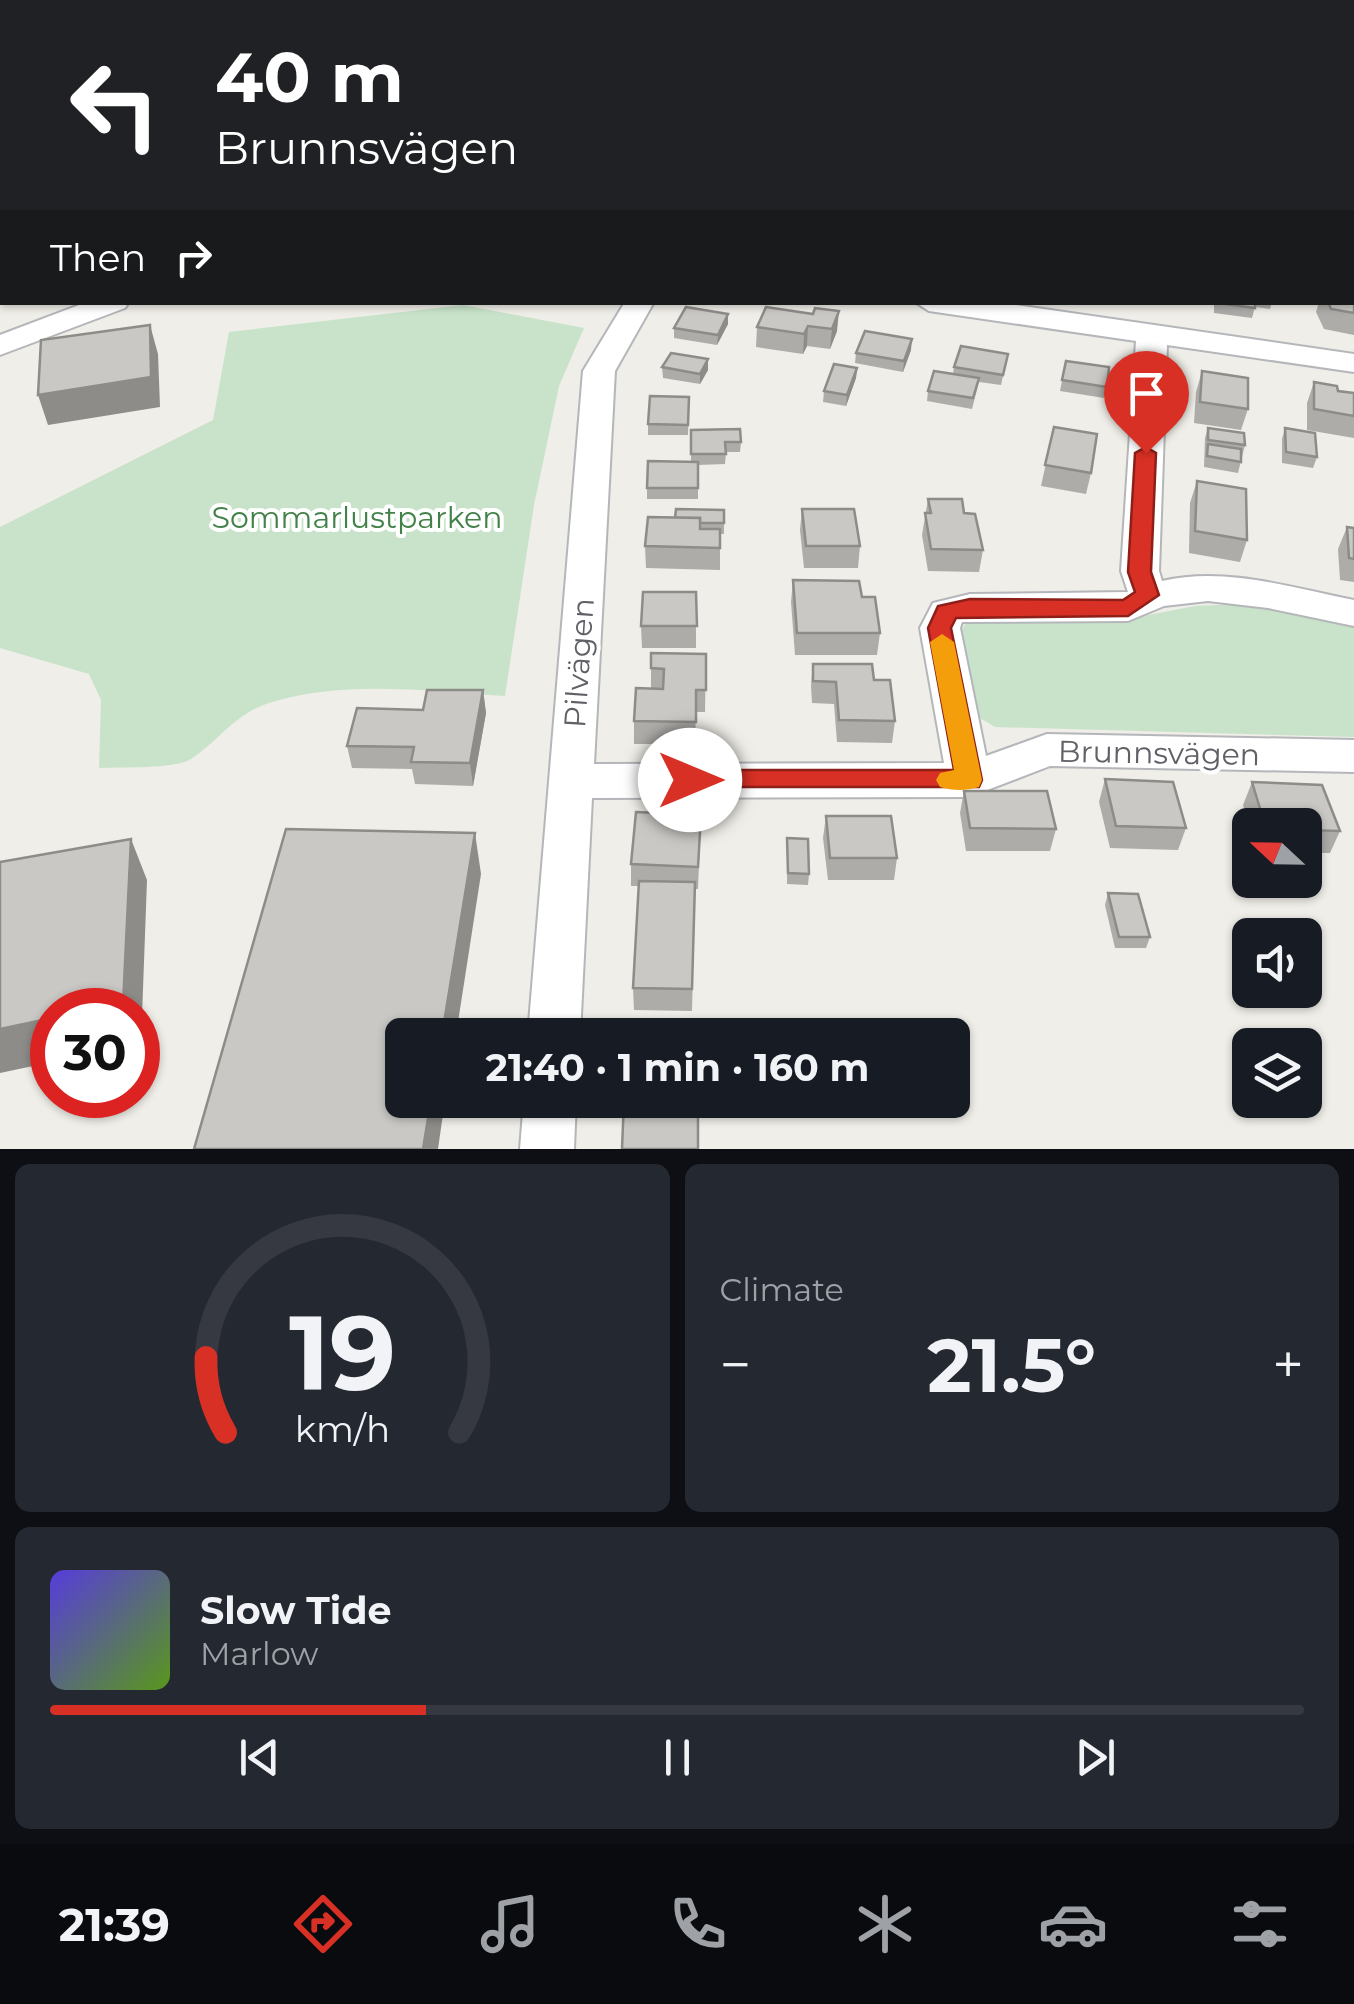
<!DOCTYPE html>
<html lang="en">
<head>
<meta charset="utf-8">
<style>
	:root { --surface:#171b24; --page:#242831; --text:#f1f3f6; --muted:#9ea1a6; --line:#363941; --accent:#d93025 }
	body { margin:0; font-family:Montserrat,sans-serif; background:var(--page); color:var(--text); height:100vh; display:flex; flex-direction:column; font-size:38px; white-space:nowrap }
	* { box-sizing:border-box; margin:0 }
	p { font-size:32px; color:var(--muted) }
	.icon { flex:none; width:55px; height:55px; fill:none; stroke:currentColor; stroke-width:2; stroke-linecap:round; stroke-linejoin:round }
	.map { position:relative; height:1149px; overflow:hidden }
	.sheet { display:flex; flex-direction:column; gap:15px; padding:15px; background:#0d0f14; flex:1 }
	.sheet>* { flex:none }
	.banner { position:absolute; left:0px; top:0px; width:1355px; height:305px; box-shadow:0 2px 8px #0004; background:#202124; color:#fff; overflow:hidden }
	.needle { width:65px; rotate:292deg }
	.fabs { position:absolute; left:1232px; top:808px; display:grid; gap:20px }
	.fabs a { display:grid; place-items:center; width:90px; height:90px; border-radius:15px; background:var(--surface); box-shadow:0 2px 8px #0004; font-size:50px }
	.speed { position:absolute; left:30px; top:988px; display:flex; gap:20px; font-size:50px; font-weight:700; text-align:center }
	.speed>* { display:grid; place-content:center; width:130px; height:130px; border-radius:50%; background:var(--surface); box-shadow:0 2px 8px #0004; line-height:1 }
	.speed .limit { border:15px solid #d22; background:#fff; color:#111 }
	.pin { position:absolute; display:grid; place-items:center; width:85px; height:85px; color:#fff; margin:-102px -42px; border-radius:50% 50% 50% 0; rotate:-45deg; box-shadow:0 0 10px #0007 }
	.pin .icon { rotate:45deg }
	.me { position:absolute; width:110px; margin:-55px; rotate:90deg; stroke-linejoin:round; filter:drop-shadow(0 0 8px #0008) }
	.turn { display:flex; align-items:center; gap:35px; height:210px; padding:0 50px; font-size:45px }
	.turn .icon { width:130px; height:130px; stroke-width:2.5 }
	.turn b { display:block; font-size:70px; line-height:85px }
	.then { display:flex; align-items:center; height:95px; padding:0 50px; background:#0003; gap:20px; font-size:38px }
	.big { font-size:75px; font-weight:700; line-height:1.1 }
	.sheet .widget { flex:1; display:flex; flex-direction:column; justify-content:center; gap:15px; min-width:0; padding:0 35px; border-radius:15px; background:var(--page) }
	.sheet .dial { align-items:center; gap:0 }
	.dial svg { height:260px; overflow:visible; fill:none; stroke:var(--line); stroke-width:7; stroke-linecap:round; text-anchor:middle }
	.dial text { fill:var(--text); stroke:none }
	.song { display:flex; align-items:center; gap:30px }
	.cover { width:120px; height:120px; border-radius:15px; background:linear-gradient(135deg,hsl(250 70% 55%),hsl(90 70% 35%)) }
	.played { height:10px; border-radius:5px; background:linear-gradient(90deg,var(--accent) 30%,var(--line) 30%) }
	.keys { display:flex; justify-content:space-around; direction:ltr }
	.heat { display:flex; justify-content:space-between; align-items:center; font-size:55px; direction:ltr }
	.sheet .tiles { flex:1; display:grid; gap:15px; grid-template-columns:1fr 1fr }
	.widget:last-child { grid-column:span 2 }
	.trip { position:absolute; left:385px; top:1018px; width:585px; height:100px; border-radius:15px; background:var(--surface); box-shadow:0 2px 8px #0004; font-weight:700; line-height:100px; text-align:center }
	.tabs { display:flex; height:160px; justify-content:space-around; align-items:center; background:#090b0e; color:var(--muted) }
	.tabs .icon { width:70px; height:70px }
	.tabs .active { color:var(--accent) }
	.tabs b { font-size:45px; color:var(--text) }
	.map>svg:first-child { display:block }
	.green { fill:#c8e3c9 }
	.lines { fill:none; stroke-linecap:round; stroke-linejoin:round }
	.stream { stroke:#b2d3f4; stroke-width:8 }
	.minor-casing { stroke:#b4b6ba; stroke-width:4 }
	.minor { fill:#fff; fill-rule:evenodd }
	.wall { fill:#aeaca9 }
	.shaded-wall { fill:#8d8c89 }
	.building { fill:#cac8c4; stroke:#8d8c89; stroke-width:2.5 }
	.route { fill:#d93025; stroke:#8d1f18; stroke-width:2.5 }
	.slow { fill:#f59e0b }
	.labels { text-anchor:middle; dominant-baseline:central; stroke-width:8; stroke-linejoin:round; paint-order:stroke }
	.park-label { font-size:30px; fill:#428249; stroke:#fff }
	.street-label { font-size:30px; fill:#5f6166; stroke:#fff }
</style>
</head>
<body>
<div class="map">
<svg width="1354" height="1149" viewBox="0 0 1354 1149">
	<rect width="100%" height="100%" fill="#efeee8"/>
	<g class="green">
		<polygon points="0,0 1354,0 1354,83 1352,2 2,2 0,10"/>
		<path d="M463,305L584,328L559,386L534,505L505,696C427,691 341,679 266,704C234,715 217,742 191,759C177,769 119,767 99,768L101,700L89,674L0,648V527L213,420L229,332Z"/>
		<polygon points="1240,604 1354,625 1354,737 995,727 978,717 960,633 968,619 1133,618 1195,606"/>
	</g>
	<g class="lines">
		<polyline class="stream" points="504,2 508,0"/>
		<defs>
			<g id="minor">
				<rect x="1352" y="154" width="2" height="16"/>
				<polygon points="87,302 129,302 125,308 0,355 0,335"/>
				<path d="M625,302H654L615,371L594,764L944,763L920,628L933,603L970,594L1128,592L1121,571L1136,341L929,311L915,302H995L1354,354V372L1167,345L1159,571L1162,581C1226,566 1292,588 1354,600V626L1268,608L1208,601L1164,606L1128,621L962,622L960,628L986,756L1047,734L1354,740V772L1050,766L969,797L592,798L580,1035H528L583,371Z"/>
				<polygon points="524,1100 576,1100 574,1149 520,1149"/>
			</g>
		</defs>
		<use href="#minor" class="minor-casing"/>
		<use href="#minor" class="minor"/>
	</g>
	<g class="wall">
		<polygon points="2,147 2,187 0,186 0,148"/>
		<polygon points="1354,271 1354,335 1324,329 1316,312 1319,302 1352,302"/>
		<polygon points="1214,302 1272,302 1270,309 1255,307 1252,318 1214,313"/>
		<polygon points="766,307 837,331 830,349 807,346 803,354 756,347 757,327"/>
		<polygon points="728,324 717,345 674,338 674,328"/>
		<polygon points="911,350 903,372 855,363 856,353"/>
		<polygon points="1008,354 1001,385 979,382 972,409 927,401 928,391 953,374 954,367"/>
		<polygon points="708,359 708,370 700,384 663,378 662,367"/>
		<polygon points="1066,361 1107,387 1104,398 1060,391"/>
		<polygon points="857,368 856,378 846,406 823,402 824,391"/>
		<polygon points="1202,371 1248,409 1241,430 1194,423 1196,392"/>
		<polygon points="1314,382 1338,391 1354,393 1354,438 1307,430 1307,403"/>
		<polygon points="689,397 688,435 648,435 648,424"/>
		<polygon points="1054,427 1091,473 1086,494 1041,486"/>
		<polygon points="1208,428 1245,445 1238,473 1204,467 1205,438"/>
		<polygon points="1285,428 1317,457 1313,468 1282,463 1282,439"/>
		<polygon points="691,430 741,442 740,452 726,452 725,464 698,465 698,499 647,499 647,488 691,462"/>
		<polygon points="1197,481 1247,540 1240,562 1189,553 1190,503"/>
		<polygon points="928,499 964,513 983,550 979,572 928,571 922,535"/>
		<polygon points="802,509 860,546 858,568 804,568 800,530"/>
		<polygon points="724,510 724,534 720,534 720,570 646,568 645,546 675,518"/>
		<polygon points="1347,527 1354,528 1354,582 1340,580 1338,549"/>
		<polygon points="793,580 862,597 880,633 877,655 795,655 791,602"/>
		<polygon points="696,592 696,648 642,648 641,626"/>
		<polygon points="706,654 705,712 696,712 695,744 634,744 634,721 651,689 651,668"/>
		<polygon points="813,664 895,721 892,743 837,742 834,704 812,703 811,686"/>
		<polygon points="483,690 486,713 473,786 415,784 412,769 352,768 347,746 423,710"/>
		<polygon points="1105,779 1186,828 1178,850 1110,848 1099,802"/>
		<polygon points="1252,782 1340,831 1330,853 1305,853 1305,825 1250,825 1250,827 1243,805"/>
		<polygon points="964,791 1056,829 1050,851 966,851 960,813"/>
		<polygon points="701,815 698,889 695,889 692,1011 634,1010 633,988 639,886 631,886 631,864"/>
		<polygon points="826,816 897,858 894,880 828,880 823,838"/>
		<polygon points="787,838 809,874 808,885 787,884"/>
		<polygon points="1108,893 1150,937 1146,948 1115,948 1105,905"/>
	</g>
	<g class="shaded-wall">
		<polygon points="2,262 2,294 0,295 0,263"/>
		<polygon points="839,311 837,331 830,349 832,329"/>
		<polygon points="728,314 728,324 717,345 718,335"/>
		<polygon points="150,325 158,354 160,407 48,425 38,395"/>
		<polygon points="808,326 807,346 803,354 804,334"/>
		<polygon points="912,339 911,350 903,372 904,361"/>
		<polygon points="708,359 708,370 700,384 700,374"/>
		<polygon points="857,368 856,378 846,406 847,395"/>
		<polygon points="483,690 486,713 473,786 470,763"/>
		<polygon points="475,833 481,874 456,1035 442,1035"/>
		<polygon points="131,839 147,880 141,1044 138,1045 138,1010 94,1010"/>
		<polygon points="52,1018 52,1062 0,1073 0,1029"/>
		<polygon points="431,1100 445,1100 438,1149 423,1149"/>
	</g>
	<g class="building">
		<polygon points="2,147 2,166 0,164 0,148"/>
		<polygon points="1352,163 1354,165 1354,191 1352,191"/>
		<polygon points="2,214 2,262 0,263 0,215"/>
		<polygon points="1352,271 1354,271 1354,313 1331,309 1328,302 1352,302"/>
		<polygon points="1255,302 1255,308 1217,303 1217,302"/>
		<polygon points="686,307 728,314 718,335 674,328"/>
		<polygon points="766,307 813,314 815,308 839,311 832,329 808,326 804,334 757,327"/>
		<polygon points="150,325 151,377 38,395 41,340"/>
		<polygon points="865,331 912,339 904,361 856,353"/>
		<polygon points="961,346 1008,354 1003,375 954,367"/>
		<polygon points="671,353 708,359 700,374 662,367"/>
		<polygon points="1066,361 1109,367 1107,387 1062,380"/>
		<polygon points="834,364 857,368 847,395 824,391"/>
		<polygon points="934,371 979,378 973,398 928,391"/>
		<polygon points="1202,371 1248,378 1248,409 1200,402"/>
		<polygon points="1314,382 1337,386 1338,391 1354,393 1354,416 1314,409"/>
		<polygon points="650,396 689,397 688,425 648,424"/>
		<polygon points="1054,427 1097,434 1091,473 1045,465"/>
		<polygon points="1208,428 1244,433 1245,445 1208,440"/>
		<polygon points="1285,428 1315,433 1317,457 1286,452"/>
		<polygon points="740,429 741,442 725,442 726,454 691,454 691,430"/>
		<polygon points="1208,444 1241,449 1241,462 1207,456"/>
		<polygon points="648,461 698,462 698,488 647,488"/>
		<polygon points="1197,481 1246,489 1247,540 1195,531"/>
		<polygon points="928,499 962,499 964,513 975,514 983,550 931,549 925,513 931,513"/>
		<polygon points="676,509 724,510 724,523 700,523 700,518 675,518"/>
		<polygon points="802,509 854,509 860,546 806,546"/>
		<polygon points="648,517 700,518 700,529 720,529 720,548 645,546"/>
		<polygon points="1347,527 1354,528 1354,559 1349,558"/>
		<polygon points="793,580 859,581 862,597 875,597 880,633 797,633"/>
		<polygon points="643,592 696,592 697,626 641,626"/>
		<polygon points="651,653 706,654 706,690 696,690 696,722 634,721 636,688 663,689 664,669 651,668"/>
		<polygon points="813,664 872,664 874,680 890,680 895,721 839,720 836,682 813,681"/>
		<polygon points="427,690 483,690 470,763 411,762 414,747 347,746 357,708 423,710"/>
		<polygon points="1105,779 1173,782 1186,828 1116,826"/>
		<polygon points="1252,782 1322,785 1340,831 1305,830 1305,825 1265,825"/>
		<polygon points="964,791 1047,791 1056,829 970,828"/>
		<polygon points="636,812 701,815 698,867 631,864"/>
		<polygon points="826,816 891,816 897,858 830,858"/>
		<polygon points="286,829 475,833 442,1035 402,1035 402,1100 431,1100 423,1149 194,1149"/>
		<polygon points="787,838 808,839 809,874 788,873"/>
		<polygon points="131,839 123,1004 94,1010 52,1010 52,1018 0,1029 0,862"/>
		<polygon points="639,881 695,882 692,989 633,988"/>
		<polygon points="1108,893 1138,894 1150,937 1119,937"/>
		<polygon points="624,1100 698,1100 698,1149 622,1149"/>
	</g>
	<polygon class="route" points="1146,447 1156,453 1151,572 1159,595 1128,616 956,618 951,628 982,780 979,787 681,787 677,780 681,773 690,770 954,770 928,628 938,606 970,599 1123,600 1135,592 1128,572 1135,453"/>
	<path class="slow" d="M942,634L954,642L982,780L979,787C966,791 953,791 940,787L936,780L940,773L954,770L930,642Z"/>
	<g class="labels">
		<g class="park-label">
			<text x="357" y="517">Sommarlustparken</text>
		</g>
		<g class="street-label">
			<text transform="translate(579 663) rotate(-86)">Pilvägen</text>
			<text transform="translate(1159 753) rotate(1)">Brunnsvägen</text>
		</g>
	</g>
</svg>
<div class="fabs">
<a><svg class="needle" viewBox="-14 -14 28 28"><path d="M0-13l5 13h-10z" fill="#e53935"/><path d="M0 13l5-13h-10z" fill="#9ea1a6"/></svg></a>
<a><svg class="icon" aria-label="sound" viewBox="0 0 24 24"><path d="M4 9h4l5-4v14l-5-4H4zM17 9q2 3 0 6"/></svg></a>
<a><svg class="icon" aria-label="layers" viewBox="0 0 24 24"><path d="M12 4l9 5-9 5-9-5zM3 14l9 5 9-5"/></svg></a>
</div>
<div class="speed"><div class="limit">30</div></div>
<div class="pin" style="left:1146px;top:453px;background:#d93025"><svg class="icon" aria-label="arrive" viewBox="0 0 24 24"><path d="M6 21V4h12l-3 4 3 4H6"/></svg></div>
<svg class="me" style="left:690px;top:780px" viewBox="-20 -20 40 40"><circle r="19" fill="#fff"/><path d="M0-13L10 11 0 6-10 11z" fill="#d93025"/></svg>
<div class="trip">21:40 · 1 min · 160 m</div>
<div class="banner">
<div class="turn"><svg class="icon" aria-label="left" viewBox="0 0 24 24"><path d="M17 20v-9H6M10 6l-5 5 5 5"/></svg><div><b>40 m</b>Brunnsvägen</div></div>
<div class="then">Then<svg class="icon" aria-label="right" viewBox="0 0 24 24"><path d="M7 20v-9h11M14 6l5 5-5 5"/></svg></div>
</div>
</div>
<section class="sheet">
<div class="tiles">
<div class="widget dial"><svg viewBox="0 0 100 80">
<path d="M14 69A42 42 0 1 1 86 69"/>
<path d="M14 69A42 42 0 0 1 8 46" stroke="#d93025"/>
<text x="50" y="56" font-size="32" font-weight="700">19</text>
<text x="50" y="72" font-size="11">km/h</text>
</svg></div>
<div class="widget"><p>Climate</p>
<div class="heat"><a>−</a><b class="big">21.5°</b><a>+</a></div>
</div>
<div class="widget">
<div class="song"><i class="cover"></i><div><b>Slow Tide</b><p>Marlow</p></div></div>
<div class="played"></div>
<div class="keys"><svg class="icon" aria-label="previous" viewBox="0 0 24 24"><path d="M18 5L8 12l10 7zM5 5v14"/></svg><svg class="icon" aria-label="pause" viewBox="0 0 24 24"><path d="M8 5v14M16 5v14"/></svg><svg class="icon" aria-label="next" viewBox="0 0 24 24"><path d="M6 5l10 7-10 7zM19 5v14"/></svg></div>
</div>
</div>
</section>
<nav class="tabs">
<b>21:39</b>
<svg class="icon active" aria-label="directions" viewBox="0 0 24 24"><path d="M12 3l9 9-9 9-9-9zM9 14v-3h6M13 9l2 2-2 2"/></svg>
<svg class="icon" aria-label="music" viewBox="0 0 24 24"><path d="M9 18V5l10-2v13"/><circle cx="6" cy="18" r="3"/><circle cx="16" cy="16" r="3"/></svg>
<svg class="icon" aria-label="phone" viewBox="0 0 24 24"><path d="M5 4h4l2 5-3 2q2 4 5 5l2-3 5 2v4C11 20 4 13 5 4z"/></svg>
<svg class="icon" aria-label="climate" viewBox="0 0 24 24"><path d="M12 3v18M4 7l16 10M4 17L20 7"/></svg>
<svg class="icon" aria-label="car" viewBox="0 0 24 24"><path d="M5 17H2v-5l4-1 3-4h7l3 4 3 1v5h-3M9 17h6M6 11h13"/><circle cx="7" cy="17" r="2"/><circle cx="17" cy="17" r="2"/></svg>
<svg class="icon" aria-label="filters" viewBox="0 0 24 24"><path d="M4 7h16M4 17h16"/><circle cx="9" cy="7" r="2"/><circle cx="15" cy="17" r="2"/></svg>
</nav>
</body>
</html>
